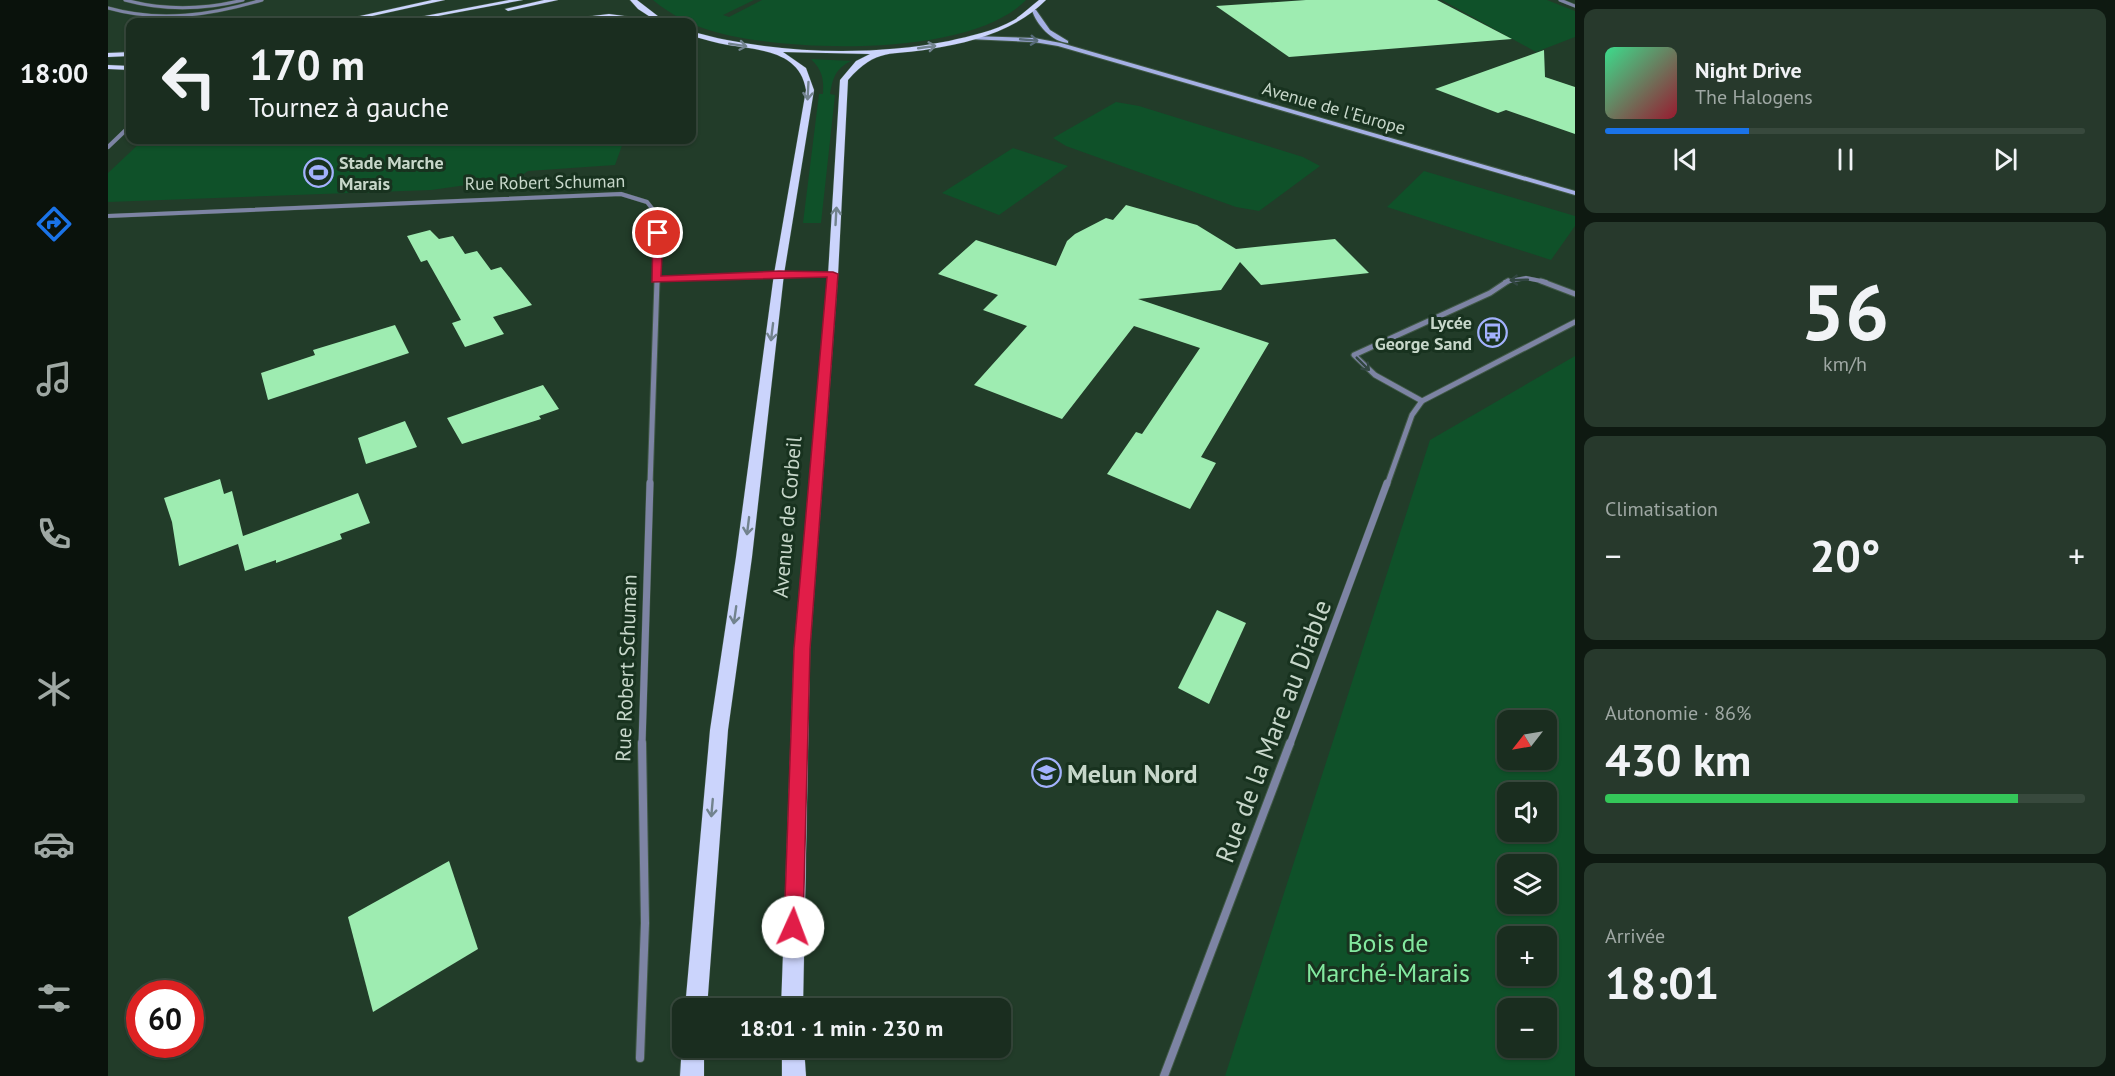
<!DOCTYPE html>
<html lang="fr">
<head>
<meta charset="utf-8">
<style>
	:root { --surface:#1a2d1f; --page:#27392c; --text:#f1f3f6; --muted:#9fa8a4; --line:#38493d; --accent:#1a73e8 }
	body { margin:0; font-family:"PT Sans",sans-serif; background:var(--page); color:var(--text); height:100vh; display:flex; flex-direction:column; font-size:22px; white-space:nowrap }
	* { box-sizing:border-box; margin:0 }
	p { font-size:20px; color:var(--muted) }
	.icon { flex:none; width:33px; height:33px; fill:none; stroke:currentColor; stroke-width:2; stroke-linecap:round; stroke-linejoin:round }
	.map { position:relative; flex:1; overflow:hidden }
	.details { display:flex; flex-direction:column; gap:9px; padding:9px; background:#0e1911; width:540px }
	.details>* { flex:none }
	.top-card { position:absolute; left:18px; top:18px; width:570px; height:126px; border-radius:12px; box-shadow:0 2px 4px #0004,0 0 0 2px var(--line); background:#1a2d1f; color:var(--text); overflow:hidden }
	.needle { width:39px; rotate:239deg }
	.tools { position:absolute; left:1389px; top:710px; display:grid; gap:12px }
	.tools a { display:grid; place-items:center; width:60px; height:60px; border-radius:12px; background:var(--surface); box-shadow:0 2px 4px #0004,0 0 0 2px var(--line); font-size:30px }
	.speed { position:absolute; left:18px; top:980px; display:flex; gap:12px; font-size:30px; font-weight:700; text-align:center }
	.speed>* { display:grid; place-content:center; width:78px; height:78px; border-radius:50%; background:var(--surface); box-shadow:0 2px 4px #0004,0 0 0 2px var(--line); line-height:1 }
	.speed .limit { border:9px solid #d22; background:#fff; color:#111 }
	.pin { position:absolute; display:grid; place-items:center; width:51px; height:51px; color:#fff; margin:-26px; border:3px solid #fff; border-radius:50%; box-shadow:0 2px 6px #0007 }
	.me { position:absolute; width:66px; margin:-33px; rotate:2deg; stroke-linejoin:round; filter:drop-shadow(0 0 4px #0008) }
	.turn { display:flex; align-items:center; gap:21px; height:126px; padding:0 24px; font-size:27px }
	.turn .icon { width:78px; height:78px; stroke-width:2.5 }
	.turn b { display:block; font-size:42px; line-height:51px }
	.big { font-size:45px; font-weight:600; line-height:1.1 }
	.details .widget { flex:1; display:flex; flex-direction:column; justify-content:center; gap:9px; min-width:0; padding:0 21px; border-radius:12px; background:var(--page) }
	.details .dial { align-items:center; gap:0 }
	.dial b { font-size:78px; line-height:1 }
	.song { display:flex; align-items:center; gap:18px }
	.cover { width:72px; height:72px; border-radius:9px; background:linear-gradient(135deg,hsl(150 70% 55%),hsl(350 70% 35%)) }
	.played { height:6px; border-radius:3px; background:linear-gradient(90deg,var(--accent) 30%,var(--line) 30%) }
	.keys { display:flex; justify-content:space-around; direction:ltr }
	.heat { display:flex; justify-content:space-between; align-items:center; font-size:33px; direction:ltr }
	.charge { height:9px; border-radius:4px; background:linear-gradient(90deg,#34c759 86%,var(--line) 0) }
	.trip { position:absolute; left:564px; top:998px; width:339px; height:60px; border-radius:12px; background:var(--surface); box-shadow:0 2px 4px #0004,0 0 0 2px var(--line); font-weight:600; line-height:60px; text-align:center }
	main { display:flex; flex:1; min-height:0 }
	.menu { display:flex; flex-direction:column; width:108px; justify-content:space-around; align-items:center; background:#0a120c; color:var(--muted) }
	.menu .icon { width:42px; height:42px }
	.menu .on { color:var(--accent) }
	.menu b { font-size:27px; color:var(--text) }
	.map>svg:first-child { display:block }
	.green { fill:#0f5129; fill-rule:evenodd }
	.building { fill:#9eecb1 }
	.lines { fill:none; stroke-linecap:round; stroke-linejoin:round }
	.pedestrian-casing { stroke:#405846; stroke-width:4 }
	.minor-far4-casing { stroke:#405846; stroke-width:4 }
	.minor-far3-casing { stroke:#405846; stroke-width:4.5 }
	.minor-far2-casing { stroke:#405846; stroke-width:7 }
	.minor-far1-casing { stroke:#405846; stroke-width:8 }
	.minor-casing { stroke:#405846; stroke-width:10 }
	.secondary-casing { stroke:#405846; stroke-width:2 }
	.primary-casing { stroke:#405846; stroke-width:1 }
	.pedestrian { stroke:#7d84a4; stroke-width:3 }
	.minor-far4 { stroke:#7d84a4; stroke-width:3 }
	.minor-far3 { stroke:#7d84a4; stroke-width:4 }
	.minor-far2 { stroke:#7d84a4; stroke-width:5 }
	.minor-far1 { stroke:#7d84a4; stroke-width:7 }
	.minor { stroke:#7d84a4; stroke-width:8 }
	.secondary { fill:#a5b0e4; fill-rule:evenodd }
	.primary { fill:#cbd4fc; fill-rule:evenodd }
	.oneway { stroke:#576b78 }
	.oneway2 { stroke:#72838e }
	.oneway3 { stroke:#314640 }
	.route { fill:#e11d48; stroke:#92132f; stroke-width:1.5 }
	.labels { text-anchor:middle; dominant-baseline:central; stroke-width:6; stroke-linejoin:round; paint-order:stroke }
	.far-street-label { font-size:18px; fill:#c7d7ca; stroke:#18321f }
	.far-poi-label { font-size:18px; font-weight:bold; fill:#c7d7ca; stroke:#18321f; text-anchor:start }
	.street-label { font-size:21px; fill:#c7d7ca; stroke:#18321f }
	.near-street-label { font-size:26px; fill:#c7d7ca; stroke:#18321f }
	.near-poi-label { font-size:26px; font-weight:bold; fill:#c7d7ca; stroke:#18321f; text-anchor:start }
	.near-park-label { font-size:26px; fill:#83e99f; stroke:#18321f }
</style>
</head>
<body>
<main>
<nav class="menu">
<b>18:00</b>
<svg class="icon on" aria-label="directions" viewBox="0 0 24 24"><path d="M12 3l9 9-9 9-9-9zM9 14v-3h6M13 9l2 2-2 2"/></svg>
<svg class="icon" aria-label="music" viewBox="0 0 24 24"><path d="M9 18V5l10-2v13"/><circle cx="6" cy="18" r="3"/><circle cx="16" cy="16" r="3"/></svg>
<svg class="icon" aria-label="phone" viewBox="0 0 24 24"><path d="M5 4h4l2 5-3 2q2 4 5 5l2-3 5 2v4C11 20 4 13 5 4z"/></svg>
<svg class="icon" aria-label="climate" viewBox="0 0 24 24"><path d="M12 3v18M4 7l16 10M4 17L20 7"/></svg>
<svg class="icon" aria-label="car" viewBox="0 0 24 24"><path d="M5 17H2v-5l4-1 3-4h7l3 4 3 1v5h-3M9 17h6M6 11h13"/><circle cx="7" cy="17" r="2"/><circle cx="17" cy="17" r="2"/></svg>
<svg class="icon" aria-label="filters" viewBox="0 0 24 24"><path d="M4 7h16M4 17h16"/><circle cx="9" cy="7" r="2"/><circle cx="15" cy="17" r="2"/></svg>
</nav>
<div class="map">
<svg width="1467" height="1076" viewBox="0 0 1467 1076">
	<rect width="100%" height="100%" fill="#223c29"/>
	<g class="green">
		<path d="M545,0H646L615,15L621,17L654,0H918C862,58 677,53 604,31C583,25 563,15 545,0Z"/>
		<polygon points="1334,0 1439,0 1467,11 1467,37 1428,52"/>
		<path d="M703,59L743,61C727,69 725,78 722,94L727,95L713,223H695L711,94H715C716,78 714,70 703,59Z"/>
		<polygon points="1008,102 1031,106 1195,157 1212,166 1151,211 1128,207 958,146 945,138"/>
		<polygon points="35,140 516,140 507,165 420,171 410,178 323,190 0,202 0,173"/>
		<polygon points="905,148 960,166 891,215 834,193"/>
		<polygon points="1316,171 1467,216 1467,226 1443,260 1279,207"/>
		<path d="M1467,356V1076H1117L1322,440ZM1400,720H1438V759H1400ZM1400,792H1438V831H1400ZM1400,864H1438V903H1400ZM1400,936H1438V975H1400ZM1400,1008H1438V1047H1400Z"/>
	</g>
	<g class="building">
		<polygon points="1198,0 1329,0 1404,39 1181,57 1108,6"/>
		<polygon points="1436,50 1437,77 1467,87 1467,134 1398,110 1390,113 1327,89"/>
		<polygon points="1018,205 1089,225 1128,249 1227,239 1261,273 1153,285 1132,262 1113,290 1030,299 1161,343 1093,457 1108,463 1082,509 999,474 1028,432 1034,434 1092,348 1026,326 954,419 866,385 919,326 875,310 890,295 830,274 868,240 948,266 959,241 967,234 998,218 1005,220"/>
		<polygon points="322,230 331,239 345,236 357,254 369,251 383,270 393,267 424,305 385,317 396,334 357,347 344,323 353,320 319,260 313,262 299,236"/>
		<polygon points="287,325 301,353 160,400 153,373 207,355 205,350"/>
		<polygon points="435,385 451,409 431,416 433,419 354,444 339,418"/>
		<polygon points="297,421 309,447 258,464 250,438"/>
		<polygon points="112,479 116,494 124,491 135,536 250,493 262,523 232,534 234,539 168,563 168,560 137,571 130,544 71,566 64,522 56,498"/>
		<polygon points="1109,610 1138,623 1101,704 1070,688"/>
		<polygon points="341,861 370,949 265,1012 240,917"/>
	</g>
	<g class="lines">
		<defs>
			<path id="pedestrian" d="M17,0C57,11 95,10 135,0"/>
			<g id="minor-far4">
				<polyline points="1452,0 1467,6"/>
				<path d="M0,8C52,23 103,15 154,0"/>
			</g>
			<g id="minor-far3">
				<polyline points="0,147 22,126"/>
				<polyline points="0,216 513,194 539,202 551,217 549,282"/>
				<polyline points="548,280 671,274 725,275"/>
				<polyline points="1397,282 1418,278 1438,282"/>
			</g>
			<g id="minor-far2">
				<polyline points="1433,281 1467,294"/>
				<polyline points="1314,401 1267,375 1246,355 1382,293 1400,281"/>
				<polyline points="542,485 549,281"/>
				<polyline points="1279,485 1304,415 1314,401 1467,322"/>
			</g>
			<g id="minor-far1">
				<polyline points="534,744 542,483"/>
				<polyline points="1182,744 1279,483"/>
			</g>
			<g id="minor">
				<polyline points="532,1058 537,923 534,743"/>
				<polyline points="1056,1076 1182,743"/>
			</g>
			<g id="secondary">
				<path d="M924,10H928L942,30L960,41V43C944,42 928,24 924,10Z"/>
				<polygon points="863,36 926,38 953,43 1467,191 1467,195 950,46 926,42 861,39"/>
			</g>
			<g id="primary">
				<polygon points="324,0 337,0 237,22 225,22"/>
				<polygon points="401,0 415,0 298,22 285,22"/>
				<polygon points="436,0 450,0 400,11 397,9"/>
				<polygon points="522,0 529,0 555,20 533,22 501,18 434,22 501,14 547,20 530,9"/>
				<path d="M931,0H938C907,31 865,42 822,49C783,56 769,47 740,80L730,275L702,649L695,1008H673L686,649L720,275L732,80L748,61L762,54L675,52L698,68L706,90L676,274L644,557L620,730L599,1008H577L602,730L628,557L666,274L698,90C692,51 651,50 620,45C608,43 596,39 584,36V32C595,34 607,38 619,40C691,54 770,55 841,41C862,36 887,31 906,20C915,14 923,6 931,0Z"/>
				<polygon points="22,52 22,56 0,57 0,53"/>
				<polygon points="0,65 22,66 22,70 0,69"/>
				<polygon points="574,1045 574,1047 596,1047 596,1076 572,1076"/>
				<polygon points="674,1047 696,1047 698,1076 674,1076"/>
			</g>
		</defs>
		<use href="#pedestrian" class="pedestrian-casing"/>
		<use href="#minor-far4" class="minor-far4-casing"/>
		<use href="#minor-far3" class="minor-far3-casing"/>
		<use href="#minor-far2" class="minor-far2-casing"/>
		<use href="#minor-far1" class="minor-far1-casing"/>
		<use href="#minor" class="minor-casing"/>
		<use href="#secondary" class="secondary-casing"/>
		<use href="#primary" class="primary-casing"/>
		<use href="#pedestrian" class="pedestrian"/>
		<use href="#minor-far4" class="minor-far4"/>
		<use href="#minor-far3" class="minor-far3"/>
		<use href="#minor-far2" class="minor-far2"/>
		<use href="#minor-far1" class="minor-far1"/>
		<use href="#minor" class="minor"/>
		<use href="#secondary" class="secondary"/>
		<use href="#primary" class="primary"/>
	</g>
	<defs><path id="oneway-shaft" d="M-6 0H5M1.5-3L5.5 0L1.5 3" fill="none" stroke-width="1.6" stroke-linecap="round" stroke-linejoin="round" transform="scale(1.5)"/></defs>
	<use class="oneway" href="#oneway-shaft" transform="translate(921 40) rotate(5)"/>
	<g class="oneway2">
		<use href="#oneway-shaft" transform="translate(630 45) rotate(9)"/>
		<use href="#oneway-shaft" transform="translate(819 47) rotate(-8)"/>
		<use href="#oneway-shaft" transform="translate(700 91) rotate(93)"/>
		<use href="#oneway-shaft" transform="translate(728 216) rotate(-87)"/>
		<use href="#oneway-shaft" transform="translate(664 332) rotate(97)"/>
		<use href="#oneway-shaft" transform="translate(640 526) rotate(97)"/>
		<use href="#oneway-shaft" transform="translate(627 615) rotate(98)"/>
		<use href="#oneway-shaft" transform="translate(604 808) rotate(95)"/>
	</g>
	<g class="oneway3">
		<use href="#oneway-shaft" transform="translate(1411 280) rotate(178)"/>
		<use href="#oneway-shaft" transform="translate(1255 364) rotate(45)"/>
	</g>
	<polygon class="route" points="550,230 555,233 553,276 671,271 725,272 730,274 702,649 695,927 692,934 685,937 678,934 676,927 686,649 719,277 544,282 545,233"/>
	<defs>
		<symbol id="stadium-ring" viewBox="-11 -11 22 22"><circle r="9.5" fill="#18321f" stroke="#a3b2fd" stroke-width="1.5"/><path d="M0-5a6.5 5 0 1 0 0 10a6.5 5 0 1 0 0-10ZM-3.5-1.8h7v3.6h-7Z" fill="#a3b2fd"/></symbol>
		<symbol id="bus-ring" viewBox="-11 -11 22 22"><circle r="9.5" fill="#18321f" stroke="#a3b2fd" stroke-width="1.5"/><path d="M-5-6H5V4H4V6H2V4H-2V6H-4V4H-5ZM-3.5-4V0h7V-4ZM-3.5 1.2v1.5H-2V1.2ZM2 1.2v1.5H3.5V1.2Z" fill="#a3b2fd"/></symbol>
		<symbol id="university-ring" viewBox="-11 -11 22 22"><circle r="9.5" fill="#18321f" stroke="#a3b2fd" stroke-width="1.5"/><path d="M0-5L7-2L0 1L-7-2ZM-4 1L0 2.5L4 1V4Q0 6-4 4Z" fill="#a3b2fd"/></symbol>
	</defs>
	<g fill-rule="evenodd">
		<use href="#stadium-ring" x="194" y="156" width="33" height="33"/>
		<use href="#bus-ring" x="1368" y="316" width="33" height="33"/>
		<use href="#university-ring" x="922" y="756" width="33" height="33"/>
	</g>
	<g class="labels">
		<g class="far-street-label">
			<text transform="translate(1226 108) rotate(16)">Avenue de l'Europe</text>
			<text transform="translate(437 182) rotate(-1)">Rue Robert Schuman</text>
		</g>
		<g class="far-poi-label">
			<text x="231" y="162">Stade Marche<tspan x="231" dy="21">Marais</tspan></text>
			<text x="1364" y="322" text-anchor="end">Lycée<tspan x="1364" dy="21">George Sand</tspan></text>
		</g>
		<g class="street-label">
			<text transform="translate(679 517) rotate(-85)">Avenue de Corbeil</text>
			<text transform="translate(518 668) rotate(-88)">Rue Robert Schuman</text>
		</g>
		<g class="near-street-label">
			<text transform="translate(1165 731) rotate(-69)">Rue de la Mare au Diable</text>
		</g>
		<g class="near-poi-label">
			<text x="959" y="773">Melun Nord</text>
		</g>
		<g class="near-park-label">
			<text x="1280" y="942">Bois de<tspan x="1280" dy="30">Marché-Marais</tspan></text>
		</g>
	</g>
</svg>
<div class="tools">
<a><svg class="needle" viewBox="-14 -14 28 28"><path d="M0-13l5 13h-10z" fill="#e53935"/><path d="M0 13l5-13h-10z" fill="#9fa8a4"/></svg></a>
<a><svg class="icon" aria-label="sound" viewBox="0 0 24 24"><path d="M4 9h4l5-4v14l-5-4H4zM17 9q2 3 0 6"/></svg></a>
<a><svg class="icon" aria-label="layers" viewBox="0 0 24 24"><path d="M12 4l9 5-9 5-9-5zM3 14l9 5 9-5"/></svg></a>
<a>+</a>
<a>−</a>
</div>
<div class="speed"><div class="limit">60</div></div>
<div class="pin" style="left:550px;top:233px;background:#d93025"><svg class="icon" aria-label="arrive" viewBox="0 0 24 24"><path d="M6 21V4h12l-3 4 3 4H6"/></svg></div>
<svg class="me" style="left:685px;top:927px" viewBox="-20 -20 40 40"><circle r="19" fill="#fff"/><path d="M0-13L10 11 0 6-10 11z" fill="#e11d48"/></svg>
<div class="trip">18:01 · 1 min · 230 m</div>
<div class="top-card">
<div class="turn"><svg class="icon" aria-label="left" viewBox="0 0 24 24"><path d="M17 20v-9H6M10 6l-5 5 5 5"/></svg><div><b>170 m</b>Tournez à gauche</div></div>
</div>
</div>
<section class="details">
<div class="widget">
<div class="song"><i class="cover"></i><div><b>Night Drive</b><p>The Halogens</p></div></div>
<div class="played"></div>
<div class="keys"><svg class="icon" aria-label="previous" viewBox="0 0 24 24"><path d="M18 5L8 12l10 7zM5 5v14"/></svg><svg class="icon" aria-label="pause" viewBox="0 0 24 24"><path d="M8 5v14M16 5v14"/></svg><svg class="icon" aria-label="next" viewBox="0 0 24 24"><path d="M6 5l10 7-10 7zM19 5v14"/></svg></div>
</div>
<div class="widget dial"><b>56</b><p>km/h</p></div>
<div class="widget"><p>Climatisation</p>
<div class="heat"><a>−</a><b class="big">20°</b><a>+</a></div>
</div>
<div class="widget"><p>Autonomie · 86%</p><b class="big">430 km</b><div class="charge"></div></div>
<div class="widget"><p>Arrivée</p><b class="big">18:01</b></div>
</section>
</main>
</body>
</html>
